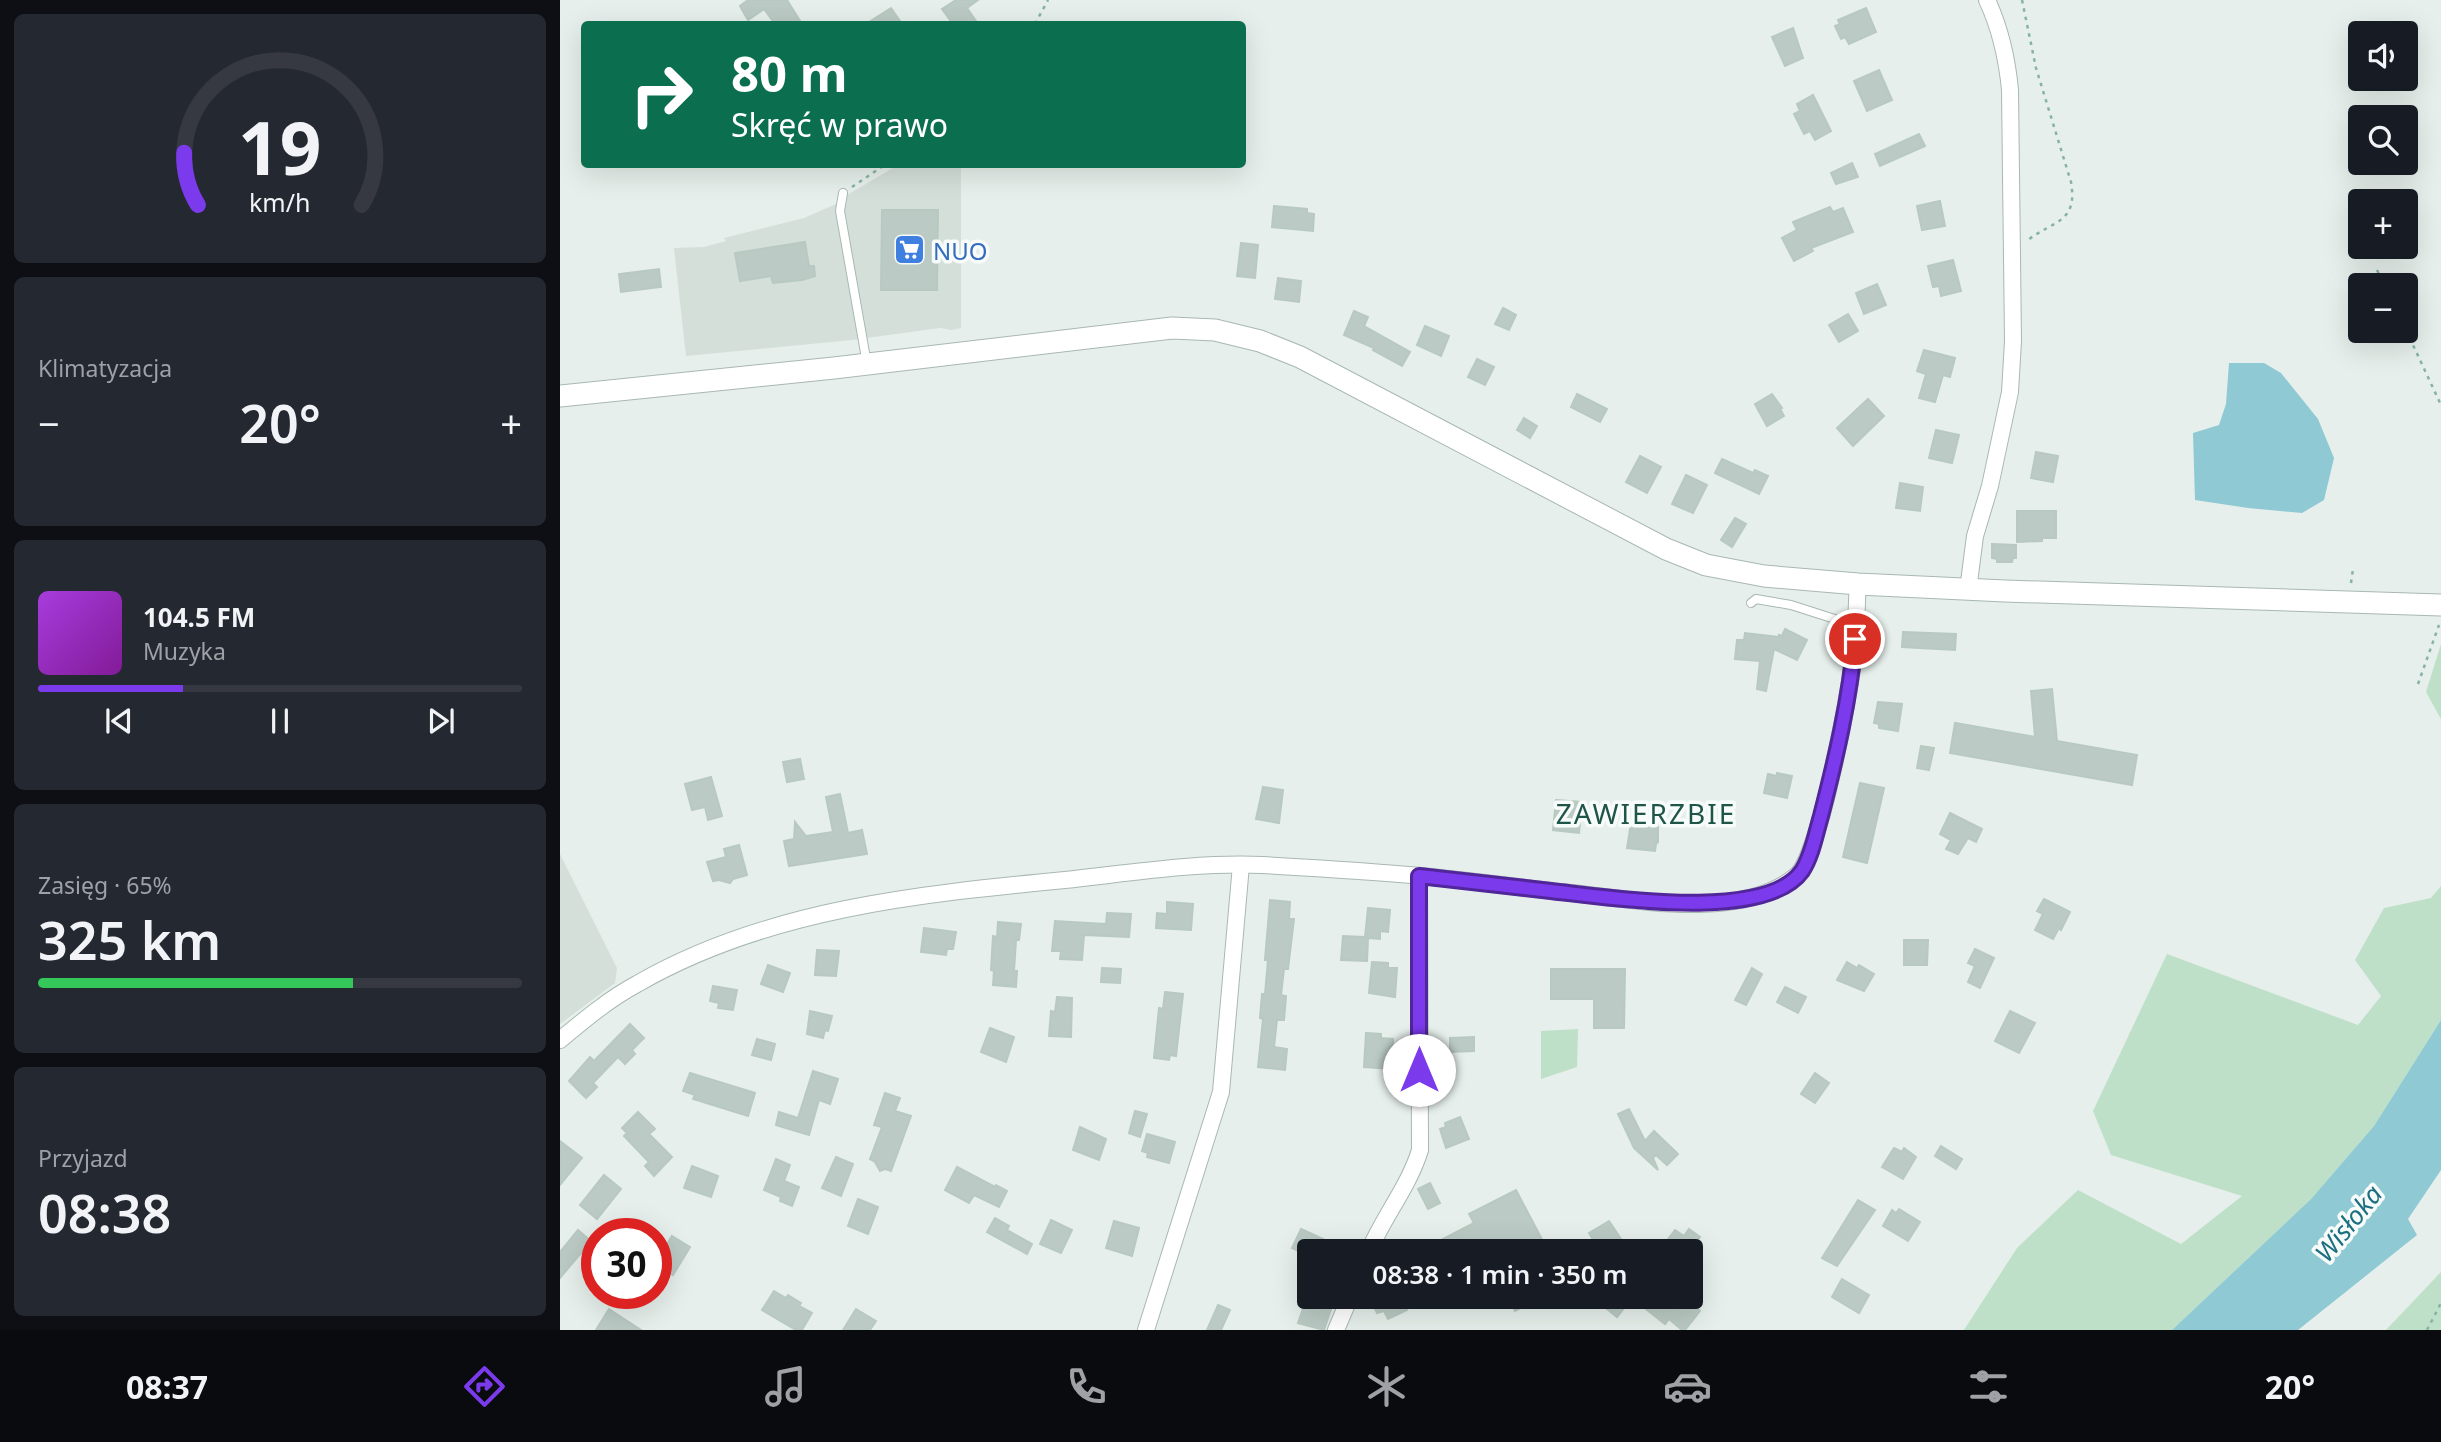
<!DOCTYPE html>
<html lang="pl">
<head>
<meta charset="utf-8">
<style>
	:root { --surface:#171b24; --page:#242831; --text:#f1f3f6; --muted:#9ea1a6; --line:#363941; --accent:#7c3aed }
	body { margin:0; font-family:"Noto Sans",sans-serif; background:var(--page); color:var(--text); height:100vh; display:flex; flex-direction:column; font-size:26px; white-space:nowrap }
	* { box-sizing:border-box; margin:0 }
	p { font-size:23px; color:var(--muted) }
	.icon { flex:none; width:38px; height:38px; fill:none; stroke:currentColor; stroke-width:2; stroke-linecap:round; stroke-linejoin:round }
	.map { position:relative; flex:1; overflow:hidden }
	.side { display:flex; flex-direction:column; gap:14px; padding:14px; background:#0d0f14; width:560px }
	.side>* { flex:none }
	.hud { position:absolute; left:21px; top:21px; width:665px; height:147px; border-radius:7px; box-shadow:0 7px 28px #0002; background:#0b6e4f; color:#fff; overflow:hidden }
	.buttons { position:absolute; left:1788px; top:21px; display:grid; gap:14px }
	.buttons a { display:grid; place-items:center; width:70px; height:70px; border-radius:7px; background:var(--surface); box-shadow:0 7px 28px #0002; font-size:35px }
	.speed { position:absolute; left:21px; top:1218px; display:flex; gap:14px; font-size:35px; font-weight:700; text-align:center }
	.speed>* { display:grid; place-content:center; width:91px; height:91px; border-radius:50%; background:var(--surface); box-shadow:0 7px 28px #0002; line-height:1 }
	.speed .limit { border:10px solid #d22; background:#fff; color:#111 }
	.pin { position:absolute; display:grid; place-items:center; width:60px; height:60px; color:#fff; margin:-30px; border:4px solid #fff; border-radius:50%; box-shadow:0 2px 7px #0007 }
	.me { position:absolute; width:77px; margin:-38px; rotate:0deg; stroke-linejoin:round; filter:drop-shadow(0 0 5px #0008) }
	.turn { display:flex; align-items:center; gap:24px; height:147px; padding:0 35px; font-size:32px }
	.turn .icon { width:91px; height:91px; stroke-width:2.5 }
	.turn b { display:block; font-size:49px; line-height:60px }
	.big { font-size:52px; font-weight:600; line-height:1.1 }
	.side .card { flex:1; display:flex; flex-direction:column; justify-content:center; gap:10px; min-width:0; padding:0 24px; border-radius:10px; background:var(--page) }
	.side .dial { align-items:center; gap:0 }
	.dial svg { height:182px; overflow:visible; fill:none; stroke:var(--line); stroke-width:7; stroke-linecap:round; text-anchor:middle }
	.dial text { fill:var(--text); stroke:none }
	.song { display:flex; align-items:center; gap:21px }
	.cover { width:84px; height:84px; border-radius:10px; background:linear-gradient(135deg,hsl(280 70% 55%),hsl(290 70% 35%)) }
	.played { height:7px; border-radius:4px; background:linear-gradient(90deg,var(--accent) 30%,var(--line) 30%) }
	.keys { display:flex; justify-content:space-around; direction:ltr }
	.heat { display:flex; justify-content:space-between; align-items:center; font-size:38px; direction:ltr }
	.charge { height:10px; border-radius:5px; background:linear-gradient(90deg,#34c759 65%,var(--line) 0) }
	.trip { position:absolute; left:737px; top:1239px; width:406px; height:70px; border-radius:7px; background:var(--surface); box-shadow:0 7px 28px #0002; font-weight:600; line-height:70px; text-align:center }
	.tabs { display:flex; height:112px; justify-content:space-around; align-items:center; background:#090b0e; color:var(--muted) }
	.tabs .icon { width:49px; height:49px }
	.tabs .on { color:var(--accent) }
	.tabs b { font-size:32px; color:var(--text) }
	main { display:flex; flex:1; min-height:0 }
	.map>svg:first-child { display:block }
	.built { fill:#d4dfda }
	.green { fill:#bfe0c8 }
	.water { fill:#8ec9d4 }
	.building { fill:#bbcac4; stroke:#b8c9c2; stroke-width:2 }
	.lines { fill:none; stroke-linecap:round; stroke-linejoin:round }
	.service-casing { stroke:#a8b8b2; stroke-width:10 }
	.minor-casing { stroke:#a8b8b2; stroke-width:18 }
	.tertiary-casing { stroke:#a8b8b2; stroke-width:23 }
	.path { stroke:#86b3a5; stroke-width:2.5; stroke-dasharray:3.5 5; stroke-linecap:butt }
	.service { stroke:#fff; stroke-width:8 }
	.minor { stroke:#fff; stroke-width:16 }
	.tertiary { stroke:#fff; stroke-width:21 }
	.route-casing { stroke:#51269a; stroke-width:18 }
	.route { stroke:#7c3aed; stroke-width:12 }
	.labels { text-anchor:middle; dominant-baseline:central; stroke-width:7; stroke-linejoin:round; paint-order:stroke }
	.shop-label { font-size:24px; fill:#366cbe; stroke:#f7fbf9; text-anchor:start }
	.water-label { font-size:26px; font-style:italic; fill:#1c6f80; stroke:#f7fbf9 }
	.quarter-label { font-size:28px; letter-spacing:2px; fill:#1f5548; stroke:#f7fbf9 }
</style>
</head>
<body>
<main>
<section class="side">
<div class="card dial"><svg viewBox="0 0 100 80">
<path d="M14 69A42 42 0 1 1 86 69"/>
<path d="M14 69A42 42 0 0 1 8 46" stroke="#7c3aed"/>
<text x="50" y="56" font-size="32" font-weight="700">19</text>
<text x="50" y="72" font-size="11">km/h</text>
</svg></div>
<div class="card"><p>Klimatyzacja</p>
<div class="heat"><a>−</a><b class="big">20°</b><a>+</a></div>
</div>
<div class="card">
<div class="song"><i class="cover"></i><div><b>104.5 FM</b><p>Muzyka</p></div></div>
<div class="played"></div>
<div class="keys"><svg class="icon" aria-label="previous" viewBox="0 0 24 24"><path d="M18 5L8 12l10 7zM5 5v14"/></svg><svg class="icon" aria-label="pause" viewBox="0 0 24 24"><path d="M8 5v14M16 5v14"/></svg><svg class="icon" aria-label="next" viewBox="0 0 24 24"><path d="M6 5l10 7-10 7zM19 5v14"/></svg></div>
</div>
<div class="card"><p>Zasięg · 65%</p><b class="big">325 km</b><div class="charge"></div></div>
<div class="card"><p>Przyjazd</p><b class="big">08:38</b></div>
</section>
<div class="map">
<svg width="1881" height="1330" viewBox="0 0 1881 1330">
	<rect width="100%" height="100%" fill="#e6efeb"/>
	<g class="built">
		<polygon points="338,165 401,165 401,328 392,330 380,328 292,340 126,356 114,248 144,247 166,241 164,238 244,218 276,204 277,201"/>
		<polygon points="0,854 57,968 55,983 0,1024"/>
	</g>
	<g class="green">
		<polygon points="1881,644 1881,719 1866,692"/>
		<polygon points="1881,886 1881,1020 1814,1126 1751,1199 1612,1330 1404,1330 1457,1248 1518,1190 1621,1244 1682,1196 1551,1155 1533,1111 1607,954 1798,1025 1821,996 1795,960 1824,908 1871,898"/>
		<polygon points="1018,1029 1017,1067 981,1079 981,1031"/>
		<polygon points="1881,1272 1881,1330 1826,1330"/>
	</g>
	<g class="water">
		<polygon points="1669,363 1704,363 1721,373 1758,419 1774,458 1764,500 1742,513 1688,508 1635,500 1633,433 1659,425 1666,404"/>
		<polygon points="1881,1020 1881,1170 1848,1219 1857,1235 1738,1330 1612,1330 1751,1199 1814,1126"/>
	</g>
	<g class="building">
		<polygon points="188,0 227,0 242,24 215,24 204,9 188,20 180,6"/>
		<polygon points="396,0 418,0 407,8 418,24 393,24 382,9"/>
		<polygon points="331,8 342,24 306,24"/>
		<polygon points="1306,8 1316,32 1289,44 1285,37 1281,39 1275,26 1280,24 1278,20"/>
		<polygon points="1233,28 1243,58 1225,66 1212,37"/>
		<polygon points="1319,70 1332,100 1307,111 1294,81"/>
		<polygon points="1253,95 1271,131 1255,140 1250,131 1244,134 1234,114 1240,111 1237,104"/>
		<polygon points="1359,134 1365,146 1320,166 1315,154"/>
		<polygon points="1292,163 1298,177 1276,184 1271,173"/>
		<polygon points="1380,201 1385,226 1362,230 1357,206"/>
		<polygon points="714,206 747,209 747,213 754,214 753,231 712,227"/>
		<polygon points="1270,207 1273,212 1283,208 1293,232 1251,248 1253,251 1234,261 1222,238 1237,230 1233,222"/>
		<polygon points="322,210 378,210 377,290 321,290"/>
		<polygon points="245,242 249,266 254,266 255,276 242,280 213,283 211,276 180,281 175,253"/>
		<polygon points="681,243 698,245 695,278 677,276"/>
		<polygon points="1393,260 1401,291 1381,296 1379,286 1373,287 1368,266"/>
		<polygon points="99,269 101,287 61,292 59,274"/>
		<polygon points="718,278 741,281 739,302 715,299"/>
		<polygon points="1317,284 1326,305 1304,314 1296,293"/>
		<polygon points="943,308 956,315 949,330 935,324"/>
		<polygon points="794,311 808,317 804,326 850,352 842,366 813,350 814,348 784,335"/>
		<polygon points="1288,314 1298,331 1279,342 1269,325"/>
		<polygon points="865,326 889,336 881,356 857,345"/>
		<polygon points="1364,350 1395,358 1390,377 1383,375 1375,402 1359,398 1366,374 1357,371"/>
		<polygon points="917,359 934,367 925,385 908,377"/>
		<polygon points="1017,394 1047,409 1040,422 1011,407"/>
		<polygon points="1212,394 1222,408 1220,409 1224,416 1207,426 1195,404"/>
		<polygon points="1308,399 1324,416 1293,446 1277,428"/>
		<polygon points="964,418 977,426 970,438 957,430"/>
		<polygon points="1376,430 1399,435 1392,463 1369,458"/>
		<polygon points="1476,452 1498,456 1493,482 1471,478"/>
		<polygon points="1080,456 1101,467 1087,493 1066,482"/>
		<polygon points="1162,459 1193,473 1195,470 1208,476 1199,494 1155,473"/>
		<polygon points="1126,475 1147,485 1133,513 1112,504"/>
		<polygon points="1340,483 1363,487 1360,511 1336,508"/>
		<polygon points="1457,511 1496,511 1496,538 1482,538 1482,541 1457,542"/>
		<polygon points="1175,518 1186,524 1172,547 1161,540"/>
		<polygon points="1432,544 1456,545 1456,558 1453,558 1452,562 1437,562 1437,559 1432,558"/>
		<polygon points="1225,629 1247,640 1237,660 1214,649 1206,691 1197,689 1200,661 1175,659 1177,640 1184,640 1185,633 1219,637 1219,635 1222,636"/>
		<polygon points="1343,632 1396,634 1395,650 1342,647"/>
		<polygon points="1492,689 1497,741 1577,755 1572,785 1390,753 1395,723 1475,737 1471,691"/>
		<polygon points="1318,702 1342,704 1338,731 1319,728 1319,724 1314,723"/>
		<polygon points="1361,746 1374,748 1369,770 1357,768"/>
		<polygon points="240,759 244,779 227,782 223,762"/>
		<polygon points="1217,773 1232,776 1227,798 1204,793 1208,774 1217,776"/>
		<polygon points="151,777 162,816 148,820 145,807 132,810 125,784"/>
		<polygon points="1300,783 1324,788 1307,863 1283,857"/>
		<polygon points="703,787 723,790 719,823 696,819"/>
		<polygon points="280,794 288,833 302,830 307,854 229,866 224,841 234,839 235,822 246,836 273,832 266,797"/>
		<polygon points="996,800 1022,802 1019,833 993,830"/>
		<polygon points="1390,813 1422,829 1416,842 1408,838 1398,854 1386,849 1391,840 1380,834"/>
		<polygon points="1071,823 1098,827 1098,842 1096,844 1095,851 1067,848"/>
		<polygon points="179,845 187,875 173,879 170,883 159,880 153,881 147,862 166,857 164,849"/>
		<polygon points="1484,899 1510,912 1501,930 1499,928 1493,939 1475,930 1483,914 1477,911"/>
		<polygon points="710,900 730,902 729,919 734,919 728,969 724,969 721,995 726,996 724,1020 717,1020 714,1047 727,1049 725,1070 698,1067 703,1019 700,1018 702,994 705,994 708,960 705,960"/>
		<polygon points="607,902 633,904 631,930 596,928 597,913 607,914"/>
		<polygon points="808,908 830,910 828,932 820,931 820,939 808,938 807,961 781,960 783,936 805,937"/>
		<polygon points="547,913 571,914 569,937 524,935 522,960 500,959 501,951 492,951 495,921 546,924"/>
		<polygon points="438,922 461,924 459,940 456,940 454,971 457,971 456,987 433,985 434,971 431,970 433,936 437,937"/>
		<polygon points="364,928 396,932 393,949 387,949 386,955 361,952"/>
		<polygon points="1344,940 1368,940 1367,965 1344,965"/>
		<polygon points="1415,949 1434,958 1420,988 1408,982 1415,966 1408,963"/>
		<polygon points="257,950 279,951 276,976 255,975"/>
		<polygon points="812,962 828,963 828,968 837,968 835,997 809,993"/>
		<polygon points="1287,962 1297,968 1299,965 1314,974 1304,991 1277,980"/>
		<polygon points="208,965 230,973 223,992 201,984"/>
		<polygon points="542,968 561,969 560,983 541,982"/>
		<polygon points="1192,968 1202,974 1186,1005 1175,1000"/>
		<polygon points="991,969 1065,969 1064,1028 1034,1028 1034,999 991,999"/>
		<polygon points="153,986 177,990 173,1010 158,1008 159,1003 150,1001"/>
		<polygon points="1225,987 1246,997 1238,1013 1217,1002"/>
		<polygon points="605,992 623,994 616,1056 610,1055 609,1060 594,1058 599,1008 603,1009"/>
		<polygon points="497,997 512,998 511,1037 489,1036 491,1011 495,1012"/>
		<polygon points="250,1011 272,1016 268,1031 265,1030 263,1038 247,1034"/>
		<polygon points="1450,1011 1475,1023 1459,1053 1435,1041"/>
		<polygon points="70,1024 84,1038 72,1050 75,1054 65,1064 58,1057 33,1083 37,1087 26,1098 9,1081 30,1057 34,1061"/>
		<polygon points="430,1028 454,1037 446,1062 421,1052"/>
		<polygon points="806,1033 821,1034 821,1038 833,1039 832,1069 804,1067"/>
		<polygon points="914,1037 914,1051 890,1052 890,1038"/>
		<polygon points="197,1039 215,1044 211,1060 192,1055"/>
		<polygon points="253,1071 278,1079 270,1104 259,1100 249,1135 216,1125 219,1112 238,1118"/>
		<polygon points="130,1073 195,1093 188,1116 133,1099 135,1095 123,1091"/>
		<polygon points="1255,1073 1269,1083 1255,1103 1241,1094"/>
		<polygon points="325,1093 340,1098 335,1111 351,1116 331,1171 325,1169 320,1171 315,1162 310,1159 322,1127 314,1125"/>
		<polygon points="1069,1109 1085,1141 1094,1131 1118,1154 1107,1165 1096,1155 1093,1158 1098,1170 1074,1148 1058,1114"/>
		<polygon points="575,1111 587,1114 580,1137 569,1133"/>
		<polygon points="78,1112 95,1129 89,1134 112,1157 94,1176 85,1166 89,1162 64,1136 67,1133 62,1128"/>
		<polygon points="900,1117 909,1139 886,1148 880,1129 886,1127 885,1123"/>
		<polygon points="520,1127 546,1139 539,1160 513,1150"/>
		<polygon points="587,1134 615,1142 609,1163 587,1157 588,1153 582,1151"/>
		<polygon points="0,1141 22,1158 0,1185"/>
		<polygon points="1381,1146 1402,1159 1396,1169 1375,1156"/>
		<polygon points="1334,1148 1342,1152 1344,1148 1356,1157 1343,1179 1322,1167"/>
		<polygon points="276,1157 293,1164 281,1196 262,1188"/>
		<polygon points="216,1159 230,1165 224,1181 239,1187 232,1206 220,1201 221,1197 204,1190"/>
		<polygon points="132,1166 158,1176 151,1197 124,1188"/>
		<polygon points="397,1167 435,1187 436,1185 447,1191 439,1207 414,1195 409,1203 385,1190"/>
		<polygon points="44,1175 61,1189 37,1219 20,1205"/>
		<polygon points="870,1183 880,1203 868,1209 858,1189"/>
		<polygon points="956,1190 988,1251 860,1251 914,1223 909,1214"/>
		<polygon points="298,1199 318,1207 308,1234 288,1226"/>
		<polygon points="1298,1200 1315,1210 1277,1266 1262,1258"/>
		<polygon points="1339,1209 1360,1222 1348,1241 1323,1226 1332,1210 1336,1213"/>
		<polygon points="435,1218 449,1226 447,1230 472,1244 467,1254 427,1232"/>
		<polygon points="491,1220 512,1230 501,1253 480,1244"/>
		<polygon points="554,1221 579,1228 572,1256 546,1248"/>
		<polygon points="1049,1221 1063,1242 1049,1251 1040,1251 1029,1233"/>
		<polygon points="741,1229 763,1239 757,1251 749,1251 749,1256 732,1248"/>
		<polygon points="1129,1229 1140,1237 1129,1251 1099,1251 1115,1230 1124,1236"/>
		<polygon points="18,1230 31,1241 0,1278 0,1252"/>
		<polygon points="112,1236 130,1247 113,1275 96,1264 96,1254 103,1244 106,1246"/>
		<polygon points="1282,1279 1309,1295 1299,1313 1272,1297"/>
		<polygon points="214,1291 226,1298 228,1295 241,1303 239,1306 252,1313 242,1330 236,1330 202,1310"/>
		<polygon points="818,1297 842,1297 847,1310 828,1319 824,1311 817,1313 811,1300"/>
		<polygon points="947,1297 961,1297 966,1305 955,1311"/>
		<polygon points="1046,1297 1111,1297 1124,1307 1128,1301 1140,1311 1125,1330 1122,1330 1109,1319 1105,1324 1072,1298 1057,1317 1041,1304"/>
		<polygon points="746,1300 771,1309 764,1330 738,1323"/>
		<polygon points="658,1305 670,1310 661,1330 647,1330"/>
		<polygon points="49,1309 81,1330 36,1330"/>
		<polygon points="296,1309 316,1321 310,1330 283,1330"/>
	</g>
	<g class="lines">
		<defs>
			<g id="service">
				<polyline points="283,193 280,211 307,364"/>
				<polyline points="1191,603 1196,599 1231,605 1281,621 1296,623"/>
			</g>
			<g id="minor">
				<path d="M1408,590L1415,536L1430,486L1450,392L1453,341L1450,90C1447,58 1441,30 1427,0"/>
				<path d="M0,1040C24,1020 49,999 77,984C207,909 359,894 505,880C570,873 638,862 703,865C756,868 809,871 862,876C912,881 962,888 1012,893C1076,900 1182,921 1236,876C1260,857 1289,692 1294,655C1297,632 1296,608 1298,584"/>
				<path d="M809,1251C824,1216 849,1186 860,1150L859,876"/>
				<polyline points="586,1330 661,1092 681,865"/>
				<polyline points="776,1330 790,1297"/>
			</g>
			<polyline id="tertiary" points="0,396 274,368 612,328 655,330 700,341 740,357 1106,549 1146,565 1204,576 1298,584 1445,591 1881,605"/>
		</defs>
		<use href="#service" class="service-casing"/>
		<use href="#minor" class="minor-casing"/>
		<use href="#tertiary" class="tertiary-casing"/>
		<g class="path">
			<path d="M1462,0L1476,68L1511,182C1518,223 1494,220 1468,240"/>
			<polyline points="475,24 488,0"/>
			<polyline points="292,187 326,164"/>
			<polyline points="1817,270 1825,285"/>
			<polyline points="1846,330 1881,405"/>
			<polyline points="1791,583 1793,569"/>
			<polyline points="1858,684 1879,625"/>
			<polyline points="1867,1330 1881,1303"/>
		</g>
		<use href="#service" class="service"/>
		<use href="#minor" class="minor"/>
		<use href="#tertiary" class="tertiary"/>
	</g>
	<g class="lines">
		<defs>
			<path id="route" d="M859,1070V876C903,881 947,886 991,891C1046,897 1205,923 1242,871C1252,856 1256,833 1261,816C1276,758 1290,698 1295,639"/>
		</defs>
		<use href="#route" class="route-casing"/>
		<use href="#route" class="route"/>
	</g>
	<defs>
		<symbol id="supermarket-square" viewBox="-11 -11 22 22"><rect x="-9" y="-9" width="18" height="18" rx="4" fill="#3f7fe0" stroke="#f7fbf9"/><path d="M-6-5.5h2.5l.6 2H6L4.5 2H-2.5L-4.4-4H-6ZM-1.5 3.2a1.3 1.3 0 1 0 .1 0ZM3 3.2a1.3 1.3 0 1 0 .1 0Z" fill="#fff"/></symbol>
	</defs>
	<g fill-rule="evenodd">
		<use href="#supermarket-square" x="332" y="232" width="35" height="35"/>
	</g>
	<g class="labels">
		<g class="shop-label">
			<text x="373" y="250">NUO</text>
		</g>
		<g class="water-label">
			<text transform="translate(1788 1223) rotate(-51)">Wisłoka</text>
		</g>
		<g class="quarter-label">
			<text x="1086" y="813">ZAWIERZBIE</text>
		</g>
	</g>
</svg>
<div class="buttons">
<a><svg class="icon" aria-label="sound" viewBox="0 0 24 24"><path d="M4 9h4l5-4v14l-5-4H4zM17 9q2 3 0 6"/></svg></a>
<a><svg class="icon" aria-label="search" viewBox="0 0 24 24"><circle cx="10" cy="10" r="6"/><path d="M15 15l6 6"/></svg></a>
<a>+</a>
<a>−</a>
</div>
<div class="speed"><div class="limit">30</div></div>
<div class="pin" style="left:1295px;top:639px;background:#d93025"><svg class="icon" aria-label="arrive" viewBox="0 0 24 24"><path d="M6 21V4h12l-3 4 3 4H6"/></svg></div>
<svg class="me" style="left:859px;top:1070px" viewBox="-20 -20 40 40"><circle r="19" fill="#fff"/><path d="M0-13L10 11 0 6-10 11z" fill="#7c3aed"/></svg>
<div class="trip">08:38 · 1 min · 350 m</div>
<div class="hud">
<div class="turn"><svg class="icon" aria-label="right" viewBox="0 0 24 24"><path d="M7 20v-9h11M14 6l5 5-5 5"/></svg><div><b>80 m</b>Skręć w prawo</div></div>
</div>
</div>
</main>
<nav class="tabs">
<b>08:37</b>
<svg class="icon on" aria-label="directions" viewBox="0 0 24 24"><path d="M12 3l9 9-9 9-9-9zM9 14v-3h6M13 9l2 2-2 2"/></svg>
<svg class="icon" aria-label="music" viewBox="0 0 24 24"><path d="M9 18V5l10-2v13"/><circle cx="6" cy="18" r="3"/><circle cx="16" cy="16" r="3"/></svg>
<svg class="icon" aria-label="phone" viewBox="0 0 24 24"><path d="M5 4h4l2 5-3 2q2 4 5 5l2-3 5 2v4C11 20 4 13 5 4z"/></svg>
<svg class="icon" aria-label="climate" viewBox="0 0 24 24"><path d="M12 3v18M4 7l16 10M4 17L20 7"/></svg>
<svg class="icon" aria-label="car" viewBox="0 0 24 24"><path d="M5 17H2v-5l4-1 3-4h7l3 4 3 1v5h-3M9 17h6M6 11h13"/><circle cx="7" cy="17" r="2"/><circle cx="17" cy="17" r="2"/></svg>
<svg class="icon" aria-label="filters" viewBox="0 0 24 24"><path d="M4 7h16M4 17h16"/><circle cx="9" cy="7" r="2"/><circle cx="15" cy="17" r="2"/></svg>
<b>20°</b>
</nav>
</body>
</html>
